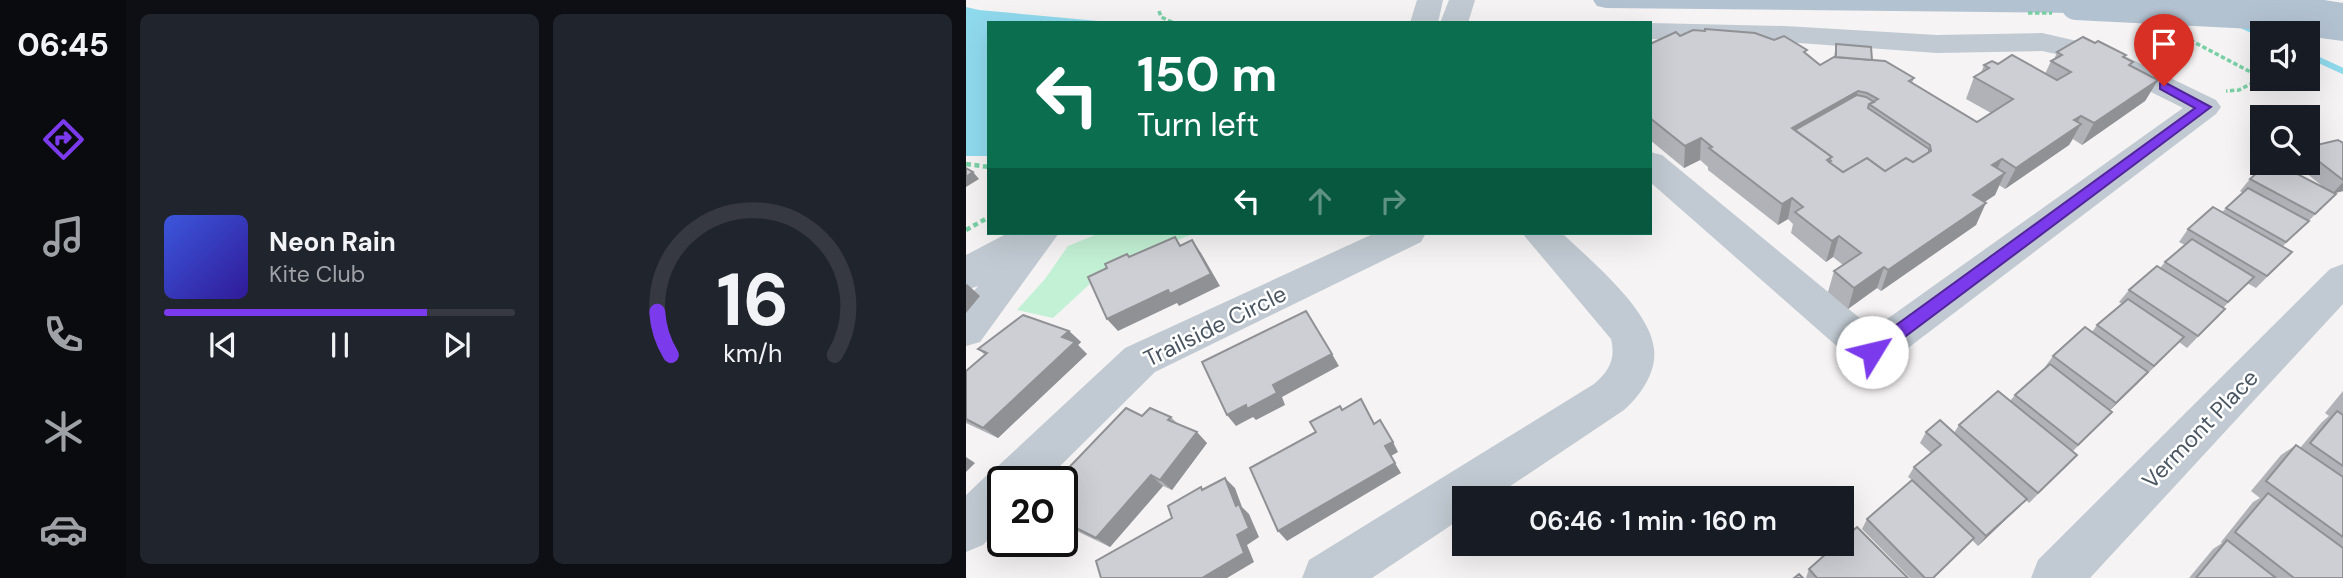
<!DOCTYPE html>
<html lang="en">
<head>
<meta charset="utf-8">
<style>
	:root { --surface:#171b24; --page:#20242c; --text:#f1f3f6; --muted:#9ea1a6; --line:#363941; --accent:#7c3aed }
	body { margin:0; font-family:"DM Sans",sans-serif; background:var(--page); color:var(--text); height:100vh; display:flex; flex-direction:column; font-size:26px; white-space:nowrap }
	* { box-sizing:border-box; margin:0 }
	p { font-size:23px; color:var(--muted) }
	.icon { flex:none; width:38px; height:38px; fill:none; stroke:currentColor; stroke-width:2; stroke-linecap:round; stroke-linejoin:round }
	.map { position:relative; flex:1; overflow:hidden }
	.panel { display:flex; flex-direction:column; gap:14px; padding:14px; background:#0d0f14; width:840px }
	.panel>* { flex:none }
	.hud { position:absolute; left:21px; top:21px; width:665px; height:214px; border-radius:0px; box-shadow:0 7px 28px #0002; background:#0b6e4f; color:#fff; overflow:hidden }
	.tools { position:absolute; left:1284px; top:21px; display:grid; gap:14px }
	.tools a { display:grid; place-items:center; width:70px; height:70px; border-radius:0px; background:var(--surface); box-shadow:0 7px 28px #0002; font-size:35px }
	.speed { position:absolute; left:21px; top:466px; display:flex; gap:14px; font-size:35px; font-weight:700; text-align:center }
	.speed>* { display:grid; place-content:center; width:91px; height:91px; border-radius:50%; background:var(--surface); box-shadow:0 7px 28px #0002; line-height:1 }
	.speed .limit { border:4px solid #111; border-radius:10px; background:#fff; color:#111 }
	.pin { position:absolute; display:grid; place-items:center; width:60px; height:60px; color:#fff; margin:-72px -30px; border-radius:50% 50% 50% 0; rotate:-45deg; box-shadow:0 0 7px #0007 }
	.pin .icon { rotate:45deg }
	.me { position:absolute; width:77px; margin:-38px; rotate:54deg; stroke-linejoin:round; filter:drop-shadow(0 0 5px #0008) }
	.turn { display:flex; align-items:center; gap:24px; height:147px; padding:0 35px; font-size:32px }
	.turn .icon { width:91px; height:91px; stroke-width:2.5 }
	.turn b { display:block; font-size:49px; line-height:60px }
	.lanes { display:flex; align-items:center; height:66px; padding:0 35px; background:#0003; justify-content:center; gap:35px; direction:ltr }
	.lanes .off { opacity:.35 }
	.panel .tile { flex:1; display:flex; flex-direction:column; justify-content:center; gap:10px; min-width:0; padding:0 24px; border-radius:10px; background:var(--page) }
	.panel .dial { align-items:center; gap:0 }
	.dial svg { height:182px; overflow:visible; fill:none; stroke:var(--line); stroke-width:7; stroke-linecap:round; text-anchor:middle }
	.dial text { fill:var(--text); stroke:none }
	.song { display:flex; align-items:center; gap:21px }
	.cover { width:84px; height:84px; border-radius:10px; background:linear-gradient(135deg,hsl(230 70% 55%),hsl(250 70% 35%)) }
	.played { height:7px; border-radius:4px; background:linear-gradient(90deg,var(--accent) 75%,var(--line) 75%) }
	.keys { display:flex; justify-content:space-around; direction:ltr }
	.panel .tiles { flex:1; display:grid; gap:14px; grid-template-columns:repeat(2,1fr) }
	.trip { position:absolute; left:486px; top:486px; width:402px; height:70px; border-radius:0px; background:var(--surface); box-shadow:0 7px 28px #0002; font-weight:600; line-height:70px; text-align:center }
	main { display:flex; flex:1; min-height:0 }
	.dock { display:flex; flex-direction:column; width:126px; justify-content:space-around; align-items:center; background:#090b0e; color:var(--muted) }
	.dock .icon { width:49px; height:49px }
	.dock .on { color:var(--accent) }
	.dock b { font-size:32px; color:var(--text) }
	.map>svg:first-child { display:block }
	.green { fill:#c3f1d5 }
	.water { fill:#90daee }
	.lines { fill:none; stroke-linecap:round; stroke-linejoin:round }
	.stream { stroke:#90daee; stroke-width:6 }
	.path-far1 { stroke:#7ad0a6; stroke-width:3.5; stroke-dasharray:4.5 2.5; stroke-linecap:butt }
	.path { stroke:#7ad0a6; stroke-width:4.5; stroke-dasharray:5 3.5; stroke-linecap:butt }
	.minor { fill:#c1cad2; fill-rule:evenodd }
	.major { fill:#b3c2d1; fill-rule:evenodd }
	.path-bridge { stroke:#7ad0a6; stroke-width:3.5; stroke-dasharray:4.5 2.5; stroke-linecap:butt }
	.major-bridge { stroke:#b3c2d1; stroke-width:30 }
	.wall { fill:#b0b2b7 }
	.shaded-wall { fill:#909195 }
	.building { fill:#cdcfd5; stroke:#909195; stroke-width:2; fill-rule:evenodd }
	.route { fill:#7c3aed; stroke:#51269a; stroke-width:2 }
	.labels { text-anchor:middle; dominant-baseline:central; stroke-width:5; stroke-linejoin:round; paint-order:stroke }
	.street-label { font-size:23px; fill:#4a5661; stroke:#fff }
</style>
</head>
<body>
<main>
<nav class="dock">
<b>06:45</b>
<svg class="icon on" aria-label="directions" viewBox="0 0 24 24"><path d="M12 3l9 9-9 9-9-9zM9 14v-3h6M13 9l2 2-2 2"/></svg>
<svg class="icon" aria-label="music" viewBox="0 0 24 24"><path d="M9 18V5l10-2v13"/><circle cx="6" cy="18" r="3"/><circle cx="16" cy="16" r="3"/></svg>
<svg class="icon" aria-label="phone" viewBox="0 0 24 24"><path d="M5 4h4l2 5-3 2q2 4 5 5l2-3 5 2v4C11 20 4 13 5 4z"/></svg>
<svg class="icon" aria-label="climate" viewBox="0 0 24 24"><path d="M12 3v18M4 7l16 10M4 17L20 7"/></svg>
<svg class="icon" aria-label="car" viewBox="0 0 24 24"><path d="M5 17H2v-5l4-1 3-4h7l3 4 3 1v5h-3M9 17h6M6 11h13"/><circle cx="7" cy="17" r="2"/><circle cx="17" cy="17" r="2"/></svg>
</nav>
<section class="panel">
<div class="tiles">
<div class="tile">
<div class="song"><i class="cover"></i><div><b>Neon Rain</b><p>Kite Club</p></div></div>
<div class="played"></div>
<div class="keys"><svg class="icon" aria-label="previous" viewBox="0 0 24 24"><path d="M18 5L8 12l10 7zM5 5v14"/></svg><svg class="icon" aria-label="pause" viewBox="0 0 24 24"><path d="M8 5v14M16 5v14"/></svg><svg class="icon" aria-label="next" viewBox="0 0 24 24"><path d="M6 5l10 7-10 7zM19 5v14"/></svg></div>
</div>
<div class="tile dial"><svg viewBox="0 0 100 80">
<path d="M14 69A42 42 0 1 1 86 69"/>
<path d="M14 69A42 42 0 0 1 8 50" stroke="#7c3aed"/>
<text x="50" y="56" font-size="32" font-weight="700">16</text>
<text x="50" y="72" font-size="11">km/h</text>
</svg></div>
</div>
</section>
<div class="map">
<svg width="1377" height="578" viewBox="0 0 1377 578">
	<rect width="100%" height="100%" fill="#f5f3f3"/>
	<polygon class="green" points="134,233 229,233 154,264 126,282 87,318 51,310 79,279 102,246"/>
	<polygon class="water" points="0,7 13,10 154,23 23,23 23,156 0,156"/>
	<g class="lines">
		<g class="stream">
			<polyline points="1277,26 1297,35"/>
			<polyline points="1342,55 1377,71"/>
		</g>
		<g class="path-far1">
			<polyline points="193,11 195,17 208,23"/>
			<polyline points="294,23 374,23"/>
			<polyline points="1224,40 1296,78 1273,90 1260,91"/>
		</g>
		<g class="path">
			<polyline points="0,164 23,167"/>
			<polyline points="0,230 23,217"/>
		</g>
		<g class="minor">
			<polygon points="451,0 477,0 472,23 444,23"/>
			<polygon points="483,0 509,0 502,23 474,23"/>
			<polygon points="683,23 684,23 819,26 971,35 1076,33 1142,48 1250,100 1255,107 1250,114 921,364 906,369 891,364 684,182 684,152 696,155 907,329 1217,108 1123,61 1076,51 971,53 819,42 684,39"/>
			<polygon points="42,233 93,233 14,342 0,346 0,301 12,286 0,290 0,255"/>
			<polygon points="409,233 460,233 455,242 189,372 79,481 37,481 37,525 17,545 0,552 0,495 20,476 28,473 32,466 159,348"/>
			<path d="M556,233H596C624,260 684,309 688,349C691,372 674,396 658,410L525,499H499V516L406,578H336L343,560L628,384C643,371 650,360 645,339Z"/>
			<polygon points="1377,264 1377,304 1124,578 1065,578 1072,560 1364,269"/>
		</g>
		<g class="major">
			<polygon points="627,0 1120,0 1123,5 1120,11 1110,13 640,8 631,6"/>
			<polygon points="1290,0 1358,0 1377,3 1377,19 1303,8 1294,6"/>
		</g>
		<polyline class="path-bridge" points="1062,13 1086,13"/>
		<polyline class="major-bridge" points="1110,5 1288,14 1377,26"/>
	</g>
	<g class="wall">
		<polygon points="714,36 840,54 854,65 868,57 870,44 948,78 946,83 1011,122 1025,113 1000,99 1008,77 1015,73 1018,65 1032,64 1079,74 1085,61 1088,60 1091,52 1158,58 1165,66 1192,80 1179,101 1116,145 1107,139 1103,145 1039,189 1033,185 1029,195 1018,202 1010,225 915,291 911,288 882,309 862,292 868,271 877,265 867,257 860,262 825,233 827,224 822,219 812,225 742,170 742,167 734,160 718,168 684,140 684,44"/>
		<polygon points="1377,143 1377,191 1368,193 1370,194 1316,247 1326,252 1290,288 1281,283 1257,308 1259,309 1221,348 1213,342 1144,410 1146,412 1106,452 1111,455 1101,466 1063,503 1060,500 1012,546 1006,540 968,578 944,578 896,529 901,519 946,480 942,477 948,467 965,453 954,443 960,432 988,433 993,425 1044,401 1049,395 1079,368 1079,367 1087,356 1126,332 1131,325 1156,304 1153,302 1163,290 1194,268 1199,262 1219,245 1213,242 1222,229 1256,212 1277,193 1274,191 1284,179 1361,190 1328,163 1342,163 1342,147"/>
		<polygon points="103,331 115,342 112,345 121,354 32,438 0,423 0,371 19,355 12,349"/>
		<polygon points="1377,391 1377,578 1223,578 1247,549 1256,543 1255,542 1287,502 1294,498 1285,491 1315,455 1330,445 1334,448 1356,422 1363,416 1359,413"/>
		<polygon points="176,416 205,417 212,424 241,443 206,490 197,486 144,547 96,524 96,481"/>
		<polygon points="843,569 942,578 840,578"/>
	</g>
	<g class="shaded-wall">
		<polygon points="1192,80 1179,101 1116,145 1128,123"/>
		<polygon points="892,91 886,113 837,141 826,128"/>
		<polygon points="1115,116 1108,129 1115,124 1103,145 1039,189 1050,168 1108,120"/>
		<polygon points="735,138 734,160 718,168 719,146"/>
		<polygon points="1036,159 1026,180 1026,165"/>
		<polygon points="7,172 13,179 0,187 0,177"/>
		<polygon points="1039,173 1029,195 998,216 1007,195"/>
		<polygon points="1377,182 1377,191 1366,194"/>
		<polygon points="826,198 822,219 812,225 816,204"/>
		<polygon points="1020,203 1010,225 915,291 922,270"/>
		<polygon points="873,236 867,257 860,262 866,241"/>
		<polygon points="226,240 235,253 254,286 213,306 211,303 152,331 141,319"/>
		<polygon points="918,267 911,288 882,309 888,288"/>
		<polygon points="1,284 14,296 0,313 0,285"/>
		<polygon points="103,331 115,342 112,345 121,354 32,438 17,428 96,337"/>
		<polygon points="1218,337 1178,377 1188,366"/>
		<polygon points="366,354 373,366 316,397 319,405 290,420 287,417 270,426 261,415 307,385"/>
		<polygon points="1182,372 1172,383 1140,414 1150,403"/>
		<polygon points="231,432 241,443 206,490 194,480"/>
		<polygon points="427,442 432,452 425,456 419,446"/>
		<polygon points="0,457 9,463 0,472"/>
		<polygon points="429,463 435,473 321,541 312,531"/>
		<polygon points="185,475 197,486 144,547 130,538"/>
		<polygon points="259,478 269,488 276,507 283,514 293,537 281,545 288,562 261,578 236,578 271,535 270,506"/>
		<polygon points="1061,499 1052,508 1012,546 1020,536"/>
	</g>
	<g class="building">
		<path d="M739,29L789,33L808,40L818,36L841,50L838,52L854,65L868,57L919,61L948,78L943,81L1011,122L1047,99L1008,77L1023,68L1018,65L1026,61L1032,64L1046,55L1091,80L1105,72L1085,61L1096,55L1091,52L1117,37L1129,43L1132,41L1160,55L1157,57L1167,62L1163,65L1192,80L1128,123L1115,116L1108,120L1115,124L1050,168L1036,159L1026,165L1039,173L1007,195L1020,203L922,270L918,267L888,288L868,271L895,253L873,236L866,241L829,212L837,207L826,198L816,204L743,148L746,147L735,138L719,146L684,118V44L710,32L714,36L727,30L739,31ZM892,91L901,93L912,99L903,104L964,145L965,151L947,162L940,158L919,171L901,158L877,172L861,160L866,157L826,128Z"/>
		<polygon points="870,44 905,47 906,60 870,57"/>
		<polygon points="891,95 900,97 908,102 903,104 902,108 963,149 963,152 947,162 940,158 919,171 901,158 877,172 863,162 865,161 863,159 866,157 829,130"/>
		<polygon points="1372,140 1377,143 1377,180 1342,153 1342,147"/>
		<polygon points="1302,163 1310,163 1370,194 1349,214 1284,179"/>
		<polygon points="0,168 7,172 0,177"/>
		<polygon points="1282,188 1343,221 1320,242 1260,208"/>
		<polygon points="1247,207 1326,252 1301,276 1222,229"/>
		<polygon points="209,237 214,246 226,240 245,274 204,294 202,290 141,319 122,277 141,268 139,264 161,254 163,257"/>
		<polygon points="1226,239 1288,277 1262,302 1199,262"/>
		<polygon points="1191,266 1259,309 1232,336 1163,290"/>
		<polygon points="1162,299 1218,337 1188,366 1131,325"/>
		<polygon points="340,311 366,354 307,385 311,393 281,409 280,405 261,415 236,362"/>
		<polygon points="57,315 103,331 96,337 109,342 17,428 0,419 0,371 21,353 12,349"/>
		<polygon points="1119,327 1182,372 1150,403 1087,356"/>
		<polygon points="1084,364 1146,412 1112,445 1049,395"/>
		<polygon points="1032,391 1111,455 1072,493 993,425"/>
		<polygon points="395,399 408,424 414,420 427,442 419,446 429,463 312,531 284,468 350,432 344,422 374,406 376,410"/>
		<polygon points="160,408 176,416 184,408 205,417 202,420 231,432 194,480 185,475 130,538 96,521 96,481 90,481"/>
		<polygon points="1371,411 1377,415 1377,466 1344,443"/>
		<polygon points="974,420 1061,499 1020,536 948,467 975,445 960,432"/>
		<polygon points="1330,445 1377,477 1377,537 1300,481"/>
		<polygon points="259,478 270,506 273,504 283,528 271,535 278,553 236,578 135,578 130,561 206,518 202,506 235,487 236,490"/>
		<polygon points="946,480 1008,538 967,578 959,578 901,519"/>
		<polygon points="1302,493 1377,548 1377,578 1328,578 1269,532"/>
		<polygon points="891,527 942,578 851,578 843,569 871,544 877,544 877,539"/>
		<polygon points="1261,540 1310,578 1230,578"/>
		<polygon points="833,574 837,578 828,578"/>
	</g>
	<polygon class="route" points="1198,82 1245,107 912,357 900,357 898,352 900,347 1229,108 1194,89 1194,83"/>
	<g class="labels">
		<g class="street-label">
			<text transform="translate(249 326) rotate(-26)">Trailside Circle</text>
			<text transform="translate(1234 429) rotate(-46)">Vermont Place</text>
		</g>
	</g>
</svg>
<div class="tools">
<a><svg class="icon" aria-label="sound" viewBox="0 0 24 24"><path d="M4 9h4l5-4v14l-5-4H4zM17 9q2 3 0 6"/></svg></a>
<a><svg class="icon" aria-label="search" viewBox="0 0 24 24"><circle cx="10" cy="10" r="6"/><path d="M15 15l6 6"/></svg></a>
</div>
<div class="speed"><div class="limit">20</div></div>
<div class="pin" style="left:1198px;top:86px;background:#d93025"><svg class="icon" aria-label="arrive" viewBox="0 0 24 24"><path d="M6 21V4h12l-3 4 3 4H6"/></svg></div>
<svg class="me" style="left:906px;top:352px" viewBox="-20 -20 40 40"><circle r="19" fill="#fff"/><path d="M0-13L10 11 0 6-10 11z" fill="#7c3aed"/></svg>
<div class="trip">06:46 · 1 min · 160 m</div>
<div class="hud">
<div class="turn"><svg class="icon" aria-label="left" viewBox="0 0 24 24"><path d="M17 20v-9H6M10 6l-5 5 5 5"/></svg><div><b>150 m</b>Turn left</div></div>
<div class="lanes"><svg class="icon" aria-label="left" viewBox="0 0 24 24"><path d="M17 20v-9H6M10 6l-5 5 5 5"/></svg><svg class="icon off" aria-label="ahead" viewBox="0 0 24 24"><path d="M12 20V5M6 11l6-6 6 6"/></svg><svg class="icon off" aria-label="right" viewBox="0 0 24 24"><path d="M7 20v-9h11M14 6l5 5-5 5"/></svg></div>
</div>
</div>
</main>
</body>
</html>
